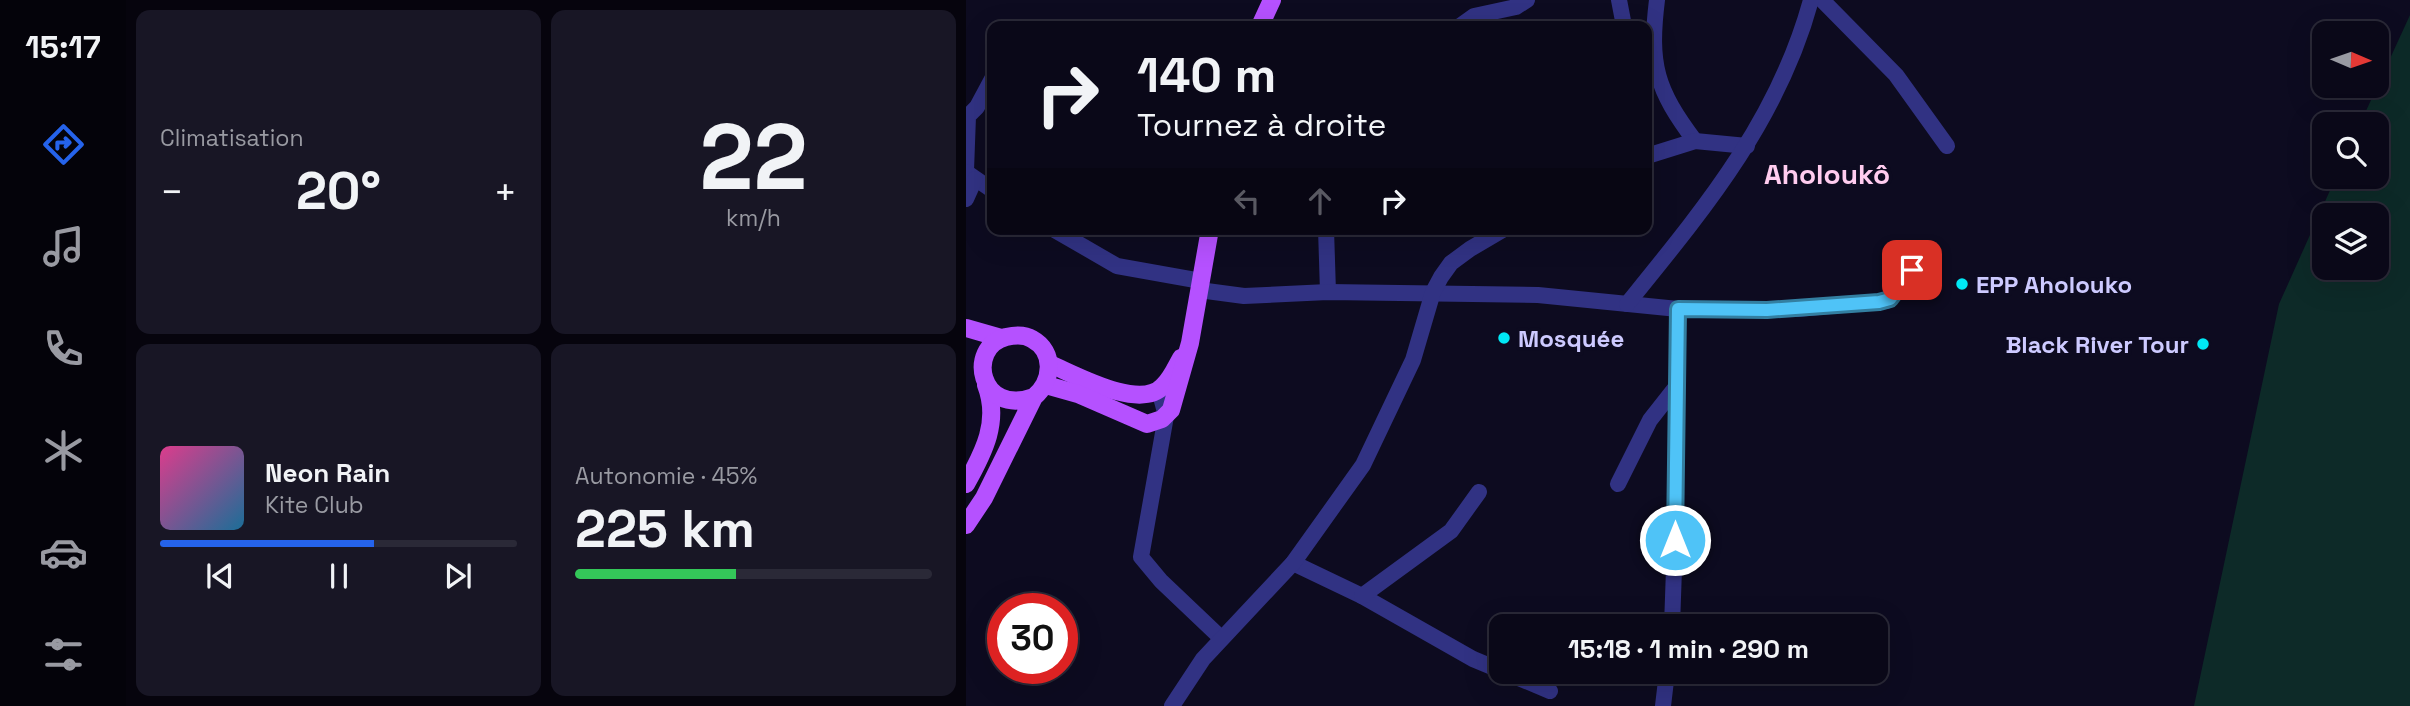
<!DOCTYPE html>
<html lang="fr">
<head>
<meta charset="utf-8">
<style>
	:root { --surface:#0a0818; --page:#181625; --text:#f1f3f6; --muted:#999aa2; --line:#2a2937; --accent:#2563eb }
	body { margin:0; font-family:"Space Grotesk",sans-serif; background:var(--page); color:var(--text); height:100vh; display:flex; flex-direction:column; font-size:26px; white-space:nowrap }
	* { box-sizing:border-box; margin:0 }
	p { font-size:23px; color:var(--muted) }
	.icon { flex:none; width:38px; height:38px; fill:none; stroke:currentColor; stroke-width:2; stroke-linecap:round; stroke-linejoin:round }
	.map { position:relative; flex:1; overflow:hidden }
	.side { display:flex; flex-direction:column; gap:10px; padding:10px; background:#06040d; width:840px }
	.side>* { flex:none }
	.guide { position:absolute; left:21px; top:21px; width:665px; height:214px; border-radius:14px; box-shadow:0 7px 28px #0002,0 0 0 2px var(--line); background:#0a0818; color:var(--text); overflow:hidden }
	.needle { width:46px; rotate:92deg }
	.controls { position:absolute; left:1346px; top:21px; display:grid; gap:14px }
	.controls a { display:grid; place-items:center; width:77px; height:77px; border-radius:14px; background:var(--surface); box-shadow:0 7px 28px #0002,0 0 0 2px var(--line); font-size:35px }
	.speed { position:absolute; left:21px; top:593px; display:flex; gap:14px; font-size:35px; font-weight:700; text-align:center }
	.speed>* { display:grid; place-content:center; width:91px; height:91px; border-radius:50%; background:var(--surface); box-shadow:0 7px 28px #0002,0 0 0 2px var(--line); line-height:1 }
	.speed .limit { border:10px solid #d22; background:#fff; color:#111 }
	.pin { position:absolute; display:grid; place-items:center; width:60px; height:60px; color:#fff; margin:-30px; border-radius:14px; box-shadow:0 4px 10px #0006 }
	.me { position:absolute; width:77px; margin:-38px; rotate:0deg; stroke-linejoin:round; filter:drop-shadow(0 0 5px #0008) }
	.turn { display:flex; align-items:center; gap:24px; height:147px; padding:0 35px; font-size:32px }
	.turn .icon { width:91px; height:91px; stroke-width:2.5 }
	.turn b { display:block; font-size:49px; line-height:60px }
	.lanes { display:flex; align-items:center; height:66px; padding:0 35px; background:#0003; justify-content:center; gap:35px; direction:ltr }
	.lanes .off { opacity:.35 }
	.big { font-size:52px; font-weight:600; line-height:1.1 }
	.side .widget { flex:1; display:flex; flex-direction:column; justify-content:center; gap:10px; min-width:0; padding:0 24px; border-radius:14px; background:var(--page) }
	.side .dial { align-items:center; gap:0 }
	.dial b { font-size:91px; line-height:1 }
	.song { display:flex; align-items:center; gap:21px }
	.cover { width:84px; height:84px; border-radius:10px; background:linear-gradient(135deg,hsl(330 70% 55%),hsl(200 70% 35%)) }
	.played { height:7px; border-radius:4px; background:linear-gradient(90deg,var(--accent) 60%,var(--line) 60%) }
	.keys { display:flex; justify-content:space-around; direction:ltr }
	.heat { display:flex; justify-content:space-between; align-items:center; font-size:38px; direction:ltr }
	.charge { height:10px; border-radius:5px; background:linear-gradient(90deg,#34c759 45%,var(--line) 0) }
	.side .tiles { flex:1; display:grid; gap:10px; grid-template-columns:repeat(2,1fr) }
	.trip { position:absolute; left:523px; top:614px; width:399px; height:70px; border-radius:14px; background:var(--surface); box-shadow:0 7px 28px #0002,0 0 0 2px var(--line); font-weight:600; line-height:70px; text-align:center }
	main { display:flex; flex:1; min-height:0 }
	.menu { display:flex; flex-direction:column; width:126px; justify-content:space-around; align-items:center; background:#04030a; color:var(--muted) }
	.menu .icon { width:49px; height:49px }
	.menu .on { color:var(--accent) }
	.menu b { font-size:32px; color:var(--text) }
	.map>svg:first-child { display:block }
	.green { fill:#0d2a28; fill-rule:evenodd }
	.lines { fill:none; stroke-linecap:round; stroke-linejoin:round }
	.minor { stroke:#313283; stroke-width:16 }
	.major { stroke:#b551ff; stroke-width:18 }
	.route-casing { stroke:#337fa1; stroke-width:18 }
	.route { stroke:#4fc3f7; stroke-width:12 }
	.poi-dot { fill:#00e8f5; stroke:#0d0b20; stroke-width:2.5 }
	.labels { text-anchor:middle; dominant-baseline:central; stroke-width:7; stroke-linejoin:round; paint-order:stroke }
	.poi-label { font-size:24px; font-weight:bold; fill:#cdcaff; stroke:#0d0b20; text-anchor:start }
	.quarter-label { font-size:28px; font-weight:bold; fill:#ffccef; stroke:#0d0b20 }
</style>
</head>
<body>
<main>
<nav class="menu">
<b>15:17</b>
<svg class="icon on" aria-label="directions" viewBox="0 0 24 24"><path d="M12 3l9 9-9 9-9-9zM9 14v-3h6M13 9l2 2-2 2"/></svg>
<svg class="icon" aria-label="music" viewBox="0 0 24 24"><path d="M9 18V5l10-2v13"/><circle cx="6" cy="18" r="3"/><circle cx="16" cy="16" r="3"/></svg>
<svg class="icon" aria-label="phone" viewBox="0 0 24 24"><path d="M5 4h4l2 5-3 2q2 4 5 5l2-3 5 2v4C11 20 4 13 5 4z"/></svg>
<svg class="icon" aria-label="climate" viewBox="0 0 24 24"><path d="M12 3v18M4 7l16 10M4 17L20 7"/></svg>
<svg class="icon" aria-label="car" viewBox="0 0 24 24"><path d="M5 17H2v-5l4-1 3-4h7l3 4 3 1v5h-3M9 17h6M6 11h13"/><circle cx="7" cy="17" r="2"/><circle cx="17" cy="17" r="2"/></svg>
<svg class="icon" aria-label="filters" viewBox="0 0 24 24"><path d="M4 7h16M4 17h16"/><circle cx="9" cy="7" r="2"/><circle cx="15" cy="17" r="2"/></svg>
</nav>
<section class="side">
<div class="tiles">
<div class="widget"><p>Climatisation</p>
<div class="heat"><a>−</a><b class="big">20°</b><a>+</a></div>
</div>
<div class="widget dial"><b>22</b><p>km/h</p></div>
<div class="widget">
<div class="song"><i class="cover"></i><div><b>Neon Rain</b><p>Kite Club</p></div></div>
<div class="played"></div>
<div class="keys"><svg class="icon" aria-label="previous" viewBox="0 0 24 24"><path d="M18 5L8 12l10 7zM5 5v14"/></svg><svg class="icon" aria-label="pause" viewBox="0 0 24 24"><path d="M8 5v14M16 5v14"/></svg><svg class="icon" aria-label="next" viewBox="0 0 24 24"><path d="M6 5l10 7-10 7zM19 5v14"/></svg></div>
</div>
<div class="widget"><p>Autonomie · 45%</p><b class="big">225 km</b><div class="charge"></div></div>
</div>
</section>
<div class="map">
<svg width="1444" height="706" viewBox="0 0 1444 706">
	<rect width="100%" height="100%" fill="#0d0b20"/>
	<path class="green" d="M1444,15V706H1228L1313,304L1370,177H1410V124H1394ZM1358,215H1410V268H1358Z"/>
	<g class="lines">
		<g class="minor">
			<polyline points="653,0 658,26"/>
			<path d="M691,0C683,65 690,89 729,141"/>
			<polyline points="856,0 930,75 981,146"/>
			<polyline points="494,26 508,16 550,7 561,0"/>
			<polyline points="681,156 729,141 781,146"/>
			<polyline points="0,171 2,116 11,107 26,79"/>
			<polyline points="0,172 26,190"/>
			<polyline points="0,199 9,179"/>
			<polyline points="87,229 151,266 235,281"/>
			<polyline points="360,229 362,292"/>
			<polyline points="233,290 278,296 362,292 572,295 712,309 767,310 831,309 920,301 924,299 946,270"/>
			<path d="M661,304C738,209 812,121 845,0"/>
			<polyline points="193,390 200,416 175,557 195,581 255,638"/>
			<polyline points="652,484 684,420 710,387"/>
			<polyline points="327,563 396,596 507,659 584,691"/>
			<polyline points="396,596 485,531 513,492"/>
			<polyline points="706,626 709,540 712,309"/>
			<polyline points="206,706 237,659 327,563 397,465 447,360 467,292 475,277 485,263 504,249 538,229"/>
			<polyline points="697,706 701,672"/>
		</g>
		<g class="major">
			<polyline points="294,26 306,0"/>
			<polyline points="0,328 35,338"/>
			<path d="M84,364C110,375 174,411 197,386C205,379 210,367 215,358"/>
			<polyline points="80,385 112,394 181,424 196,419 205,410 224,343 244,229"/>
			<path d="M0,484C18,452 34,421 20,385"/>
			<path d="M0,525L18,498L68,397C86,382 90,352 66,339C58,334 49,335 40,337C0,347 13,417 68,397"/>
		</g>
	</g>
	<g class="lines">
		<defs>
			<polyline id="route" points="709,540 712,309 801,310 913,302 924,299 946,270"/>
		</defs>
		<use href="#route" class="route-casing"/>
		<use href="#route" class="route"/>
	</g>
	<g class="poi-dot">
		<circle cx="996" cy="284" r="7"/>
		<circle cx="538" cy="338" r="7"/>
		<circle cx="1237" cy="344" r="7"/>
	</g>
	<g class="labels">
		<g class="poi-label">
			<text x="1010" y="284">EPP Aholouko</text>
			<text x="552" y="338">Mosquée</text>
			<text x="1223" y="344" text-anchor="end">Black River Tour</text>
		</g>
		<g class="quarter-label">
			<text x="861" y="174">Aholoukô</text>
		</g>
	</g>
</svg>
<div class="controls">
<a><svg class="needle" viewBox="-14 -14 28 28"><path d="M0-13l5 13h-10z" fill="#e53935"/><path d="M0 13l5-13h-10z" fill="#999aa2"/></svg></a>
<a><svg class="icon" aria-label="search" viewBox="0 0 24 24"><circle cx="10" cy="10" r="6"/><path d="M15 15l6 6"/></svg></a>
<a><svg class="icon" aria-label="layers" viewBox="0 0 24 24"><path d="M12 4l9 5-9 5-9-5zM3 14l9 5 9-5"/></svg></a>
</div>
<div class="speed"><div class="limit">30</div></div>
<div class="pin" style="left:946px;top:270px;background:#d93025"><svg class="icon" aria-label="arrive" viewBox="0 0 24 24"><path d="M6 21V4h12l-3 4 3 4H6"/></svg></div>
<svg class="me" style="left:709px;top:540px" viewBox="-20 -20 40 40"><circle r="17" fill="#4fc3f7" stroke="#fff" stroke-width="3"/><path d="M0-11L8 9 0 5-8 9z" fill="#fff"/></svg>
<div class="trip">15:18 · 1 min · 290 m</div>
<div class="guide">
<div class="turn"><svg class="icon" aria-label="right" viewBox="0 0 24 24"><path d="M7 20v-9h11M14 6l5 5-5 5"/></svg><div><b>140 m</b>Tournez à droite</div></div>
<div class="lanes"><svg class="icon off" aria-label="left" viewBox="0 0 24 24"><path d="M17 20v-9H6M10 6l-5 5 5 5"/></svg><svg class="icon off" aria-label="ahead" viewBox="0 0 24 24"><path d="M12 20V5M6 11l6-6 6 6"/></svg><svg class="icon" aria-label="right" viewBox="0 0 24 24"><path d="M7 20v-9h11M14 6l5 5-5 5"/></svg></div>
</div>
</div>
</main>
</body>
</html>
